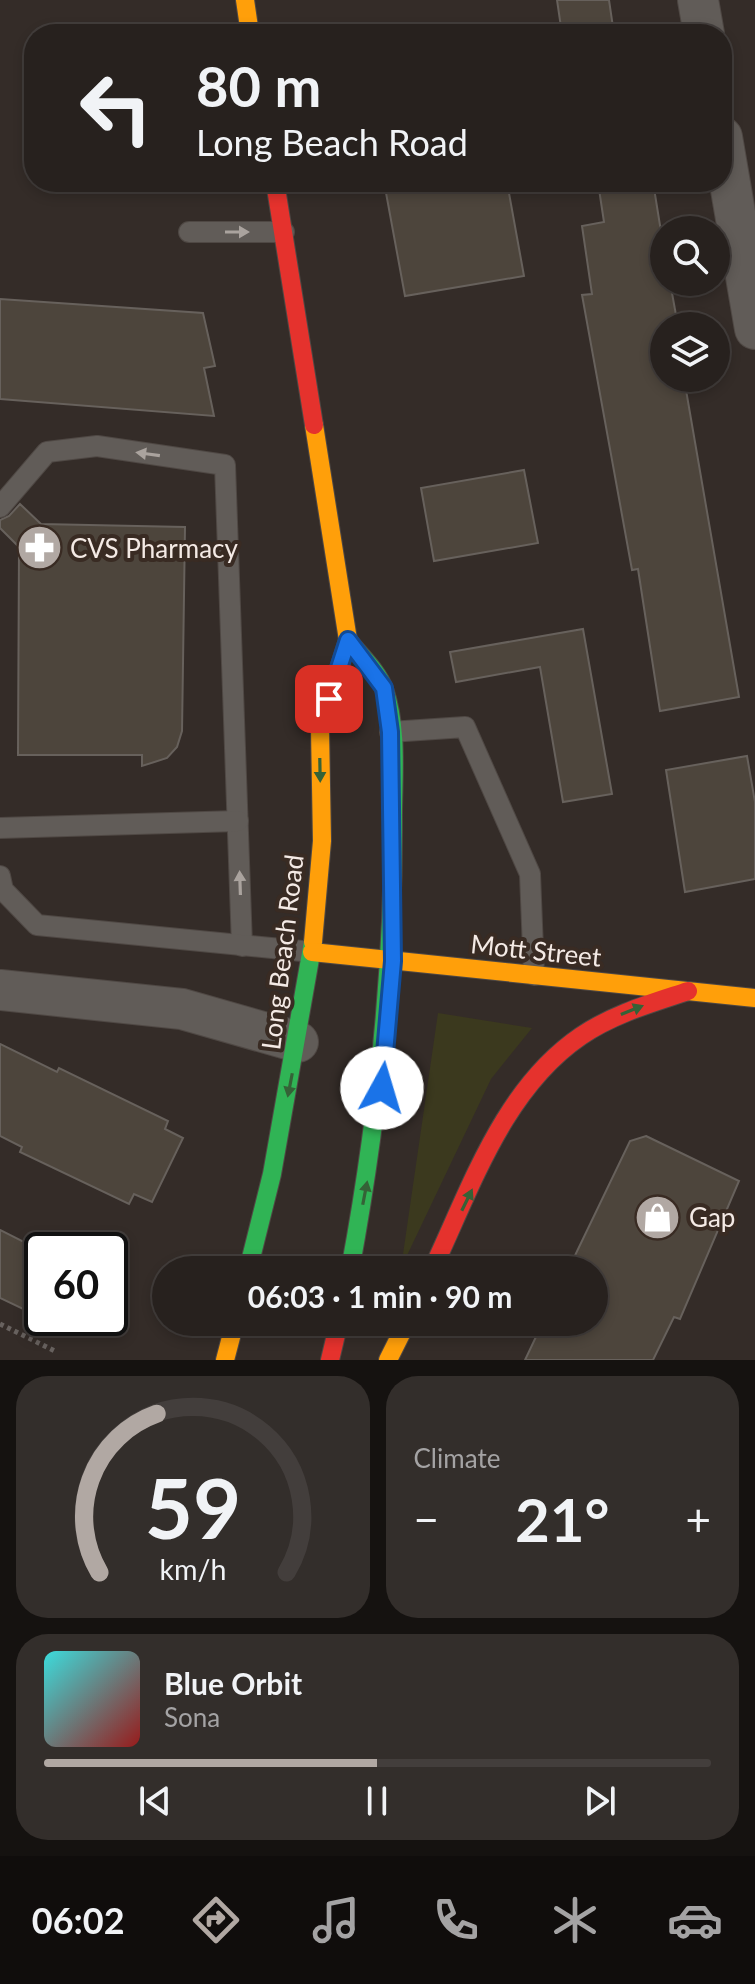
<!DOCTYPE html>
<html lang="en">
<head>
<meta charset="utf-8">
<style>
	:root { --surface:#27211e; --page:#332e2b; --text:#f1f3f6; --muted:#a4a3a4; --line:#433e3c; --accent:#b1a8a3 }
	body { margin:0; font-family:Lato,sans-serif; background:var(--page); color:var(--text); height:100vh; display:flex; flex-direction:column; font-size:30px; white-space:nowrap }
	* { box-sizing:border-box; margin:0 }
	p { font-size:26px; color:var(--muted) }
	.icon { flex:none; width:44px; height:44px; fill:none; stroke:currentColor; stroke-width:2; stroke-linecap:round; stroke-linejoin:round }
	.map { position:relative; height:1360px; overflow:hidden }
	.sheet { display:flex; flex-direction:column; gap:16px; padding:16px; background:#151210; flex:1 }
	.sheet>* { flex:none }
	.banner { position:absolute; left:24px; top:24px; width:708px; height:168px; border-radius:32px; box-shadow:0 4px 12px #0003,0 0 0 2px var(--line); background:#27211e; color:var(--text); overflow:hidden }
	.tools { position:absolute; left:650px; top:216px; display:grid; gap:16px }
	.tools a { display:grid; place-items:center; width:80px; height:80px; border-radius:50%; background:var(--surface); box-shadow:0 4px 12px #0003,0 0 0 2px var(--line); font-size:40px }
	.speed { position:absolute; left:24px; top:1232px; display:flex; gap:16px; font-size:40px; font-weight:700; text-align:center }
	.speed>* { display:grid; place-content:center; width:104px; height:104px; border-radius:50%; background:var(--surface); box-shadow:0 4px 12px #0003,0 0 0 2px var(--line); line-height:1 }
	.speed .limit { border:4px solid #111; border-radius:12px; background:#fff; color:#111 }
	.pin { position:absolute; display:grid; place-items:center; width:68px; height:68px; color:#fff; margin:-34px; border-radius:16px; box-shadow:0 4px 12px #0006 }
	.me { position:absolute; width:88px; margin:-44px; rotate:6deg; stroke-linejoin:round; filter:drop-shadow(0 0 6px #0008) }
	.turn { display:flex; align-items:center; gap:28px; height:168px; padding:0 40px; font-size:36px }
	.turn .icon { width:104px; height:104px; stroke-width:2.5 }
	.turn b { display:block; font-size:56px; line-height:68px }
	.big { font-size:60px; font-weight:700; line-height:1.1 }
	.sheet .card { flex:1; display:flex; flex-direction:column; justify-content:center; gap:12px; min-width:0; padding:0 28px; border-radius:32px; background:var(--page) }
	.sheet .dial { align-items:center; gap:0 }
	.dial svg { height:208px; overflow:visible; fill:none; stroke:var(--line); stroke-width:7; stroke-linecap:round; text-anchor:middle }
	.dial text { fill:var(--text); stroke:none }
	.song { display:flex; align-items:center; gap:24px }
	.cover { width:96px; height:96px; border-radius:12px; background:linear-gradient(135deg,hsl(180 70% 55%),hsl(0 70% 35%)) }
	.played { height:8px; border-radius:4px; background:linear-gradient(90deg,var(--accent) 50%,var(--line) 50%) }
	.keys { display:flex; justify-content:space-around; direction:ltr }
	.heat { display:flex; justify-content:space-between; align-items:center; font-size:44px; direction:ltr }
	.sheet .tiles { flex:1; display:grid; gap:16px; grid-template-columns:1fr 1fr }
	.card:last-child { grid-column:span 2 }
	.trip { position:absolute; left:152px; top:1256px; width:456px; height:80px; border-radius:40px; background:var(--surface); box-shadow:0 4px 12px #0003,0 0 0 2px var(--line); font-weight:700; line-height:80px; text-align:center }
	.tab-bar { display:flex; height:128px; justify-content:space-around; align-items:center; background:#100d0c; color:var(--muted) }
	.tab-bar .icon { width:56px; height:56px }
	.tab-bar .current { color:var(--accent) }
	.tab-bar b { font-size:36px; color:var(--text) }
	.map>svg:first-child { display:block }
	.green { fill:#3b391e }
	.building { fill:#4d453c; stroke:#67615c; stroke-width:2 }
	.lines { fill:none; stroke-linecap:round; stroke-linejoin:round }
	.lane-casing { stroke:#4f4844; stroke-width:22 }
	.street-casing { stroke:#4f4844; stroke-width:42 }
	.fast-casing { stroke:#4f4844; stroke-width:20 }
	.slow-casing { stroke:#4f4844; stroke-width:20 }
	.jam-casing { stroke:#4f4844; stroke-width:20 }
	.path { stroke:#68625f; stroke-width:5; stroke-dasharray:4 4; stroke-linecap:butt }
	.lane { stroke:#615c58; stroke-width:20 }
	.street { stroke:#615c58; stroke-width:40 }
	.fast { stroke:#30b455; stroke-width:18 }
	.slow { stroke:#ff9f0a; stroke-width:18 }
	.jam { stroke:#e5322d; stroke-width:18 }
	.oneway { fill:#aaa39e }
	.oneway2 { fill:#356237 }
	.route-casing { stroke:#114b97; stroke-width:20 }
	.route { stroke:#1a73e8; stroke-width:14 }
	.labels { text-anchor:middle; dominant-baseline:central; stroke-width:8; stroke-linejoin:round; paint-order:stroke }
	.poi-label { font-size:26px; fill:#f4eae5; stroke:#392b23; text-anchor:start }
	.street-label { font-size:26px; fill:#f4eae5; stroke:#392b23 }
</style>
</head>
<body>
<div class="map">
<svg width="755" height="1360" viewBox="0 0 755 1360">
	<rect width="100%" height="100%" fill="#342c28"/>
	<polygon class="green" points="438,1013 532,1028 491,1079 401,1268"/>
	<g class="building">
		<polygon points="557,0 609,0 614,34 562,34"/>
		<polygon points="384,182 507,182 524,276 405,296"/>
		<polygon points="653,182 664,250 664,282 670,282 678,326 664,326 664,378 688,378 689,390 686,390 739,697 660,711 638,569 632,570 582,295 592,294 582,226 604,222 599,189"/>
		<polygon points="0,299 203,313 215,366 204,368 214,416 0,399"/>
		<polygon points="524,470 538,543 434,561 421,488"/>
		<polygon points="20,504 41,524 185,527 182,731 177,747 167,758 142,766 142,755 18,755 19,547 0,528 0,520 9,516"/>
		<polygon points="583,629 612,794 563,802 540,667 456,682 450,652"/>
		<polygon points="747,756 755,802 755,879 685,892 666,770"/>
		<polygon points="0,1044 57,1072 59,1068 168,1121 165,1129 183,1138 152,1202 134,1194 129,1204 20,1152 22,1147 0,1136"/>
		<polygon points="646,1136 739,1181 680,1319 674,1317 653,1360 525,1360 543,1322 594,1322 594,1270 568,1270 630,1141"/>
		<polygon points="0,1230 42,1251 42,1318 0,1298"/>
	</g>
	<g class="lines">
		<defs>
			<g id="lane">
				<polyline points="189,232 284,232"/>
				<polyline points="0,507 47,452 97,446 225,465 242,946"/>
				<polyline points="390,732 465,727 530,874 534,975"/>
				<polyline points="0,828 238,821"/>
				<polyline points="0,876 3,890 37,925 312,952"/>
			</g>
			<g id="street">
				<polyline points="698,0 704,34"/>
				<polyline points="722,137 755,329"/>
				<polyline points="0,990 182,1009 298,1042"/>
			</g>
			<g id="fast">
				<path d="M348,640C360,656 377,670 384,689C398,729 393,775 393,816C394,969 378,1119 350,1270"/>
				<polyline points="248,1270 272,1174 313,942"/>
			</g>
			<g id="slow">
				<polyline points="245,0 250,34"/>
				<polyline points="313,942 322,841 320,729 348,640 314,425"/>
				<polyline points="312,952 755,998"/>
				<polyline points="225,1360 235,1322"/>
				<polyline points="388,1360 407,1322"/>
			</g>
			<g id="jam">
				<polyline points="275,182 314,425"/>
				<path d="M432,1270C471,1188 503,1089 581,1036C613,1014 652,1003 688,991"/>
				<polyline points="330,1360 339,1322"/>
			</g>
		</defs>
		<use href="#lane" class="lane-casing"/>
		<use href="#street" class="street-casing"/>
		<use href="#fast" class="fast-casing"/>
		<use href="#slow" class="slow-casing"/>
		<use href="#jam" class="jam-casing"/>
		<polyline class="path" points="0,1324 55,1351"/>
		<use href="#lane" class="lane"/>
		<use href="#street" class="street"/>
		<use href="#fast" class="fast"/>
		<use href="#slow" class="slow"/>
		<use href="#jam" class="jam"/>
	</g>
	<defs><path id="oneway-solid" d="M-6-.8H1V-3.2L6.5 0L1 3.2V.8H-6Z" transform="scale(2)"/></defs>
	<g class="oneway">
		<use href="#oneway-solid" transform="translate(237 232)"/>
		<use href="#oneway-solid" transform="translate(148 454) rotate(-172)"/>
		<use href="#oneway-solid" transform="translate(240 883) rotate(-92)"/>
	</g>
	<g class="oneway2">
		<use href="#oneway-solid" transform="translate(320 770) rotate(89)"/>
		<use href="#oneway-solid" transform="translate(632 1010) rotate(-22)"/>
		<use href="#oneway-solid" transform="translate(290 1085) rotate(101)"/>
		<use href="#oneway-solid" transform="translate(365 1193) rotate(-79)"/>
		<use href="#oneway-solid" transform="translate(467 1200) rotate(-64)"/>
	</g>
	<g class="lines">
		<defs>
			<polyline id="route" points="329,699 348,640 384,688 390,732 393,961 382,1088"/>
		</defs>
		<use href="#route" class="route-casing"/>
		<use href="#route" class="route"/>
	</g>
	<defs>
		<symbol id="pharmacy-disc" viewBox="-11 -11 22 22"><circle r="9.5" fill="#b1a8a3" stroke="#392b23"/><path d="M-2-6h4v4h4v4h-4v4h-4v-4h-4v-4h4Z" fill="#fff"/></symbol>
		<symbol id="shop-disc" viewBox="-11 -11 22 22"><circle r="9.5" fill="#b1a8a3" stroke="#392b23"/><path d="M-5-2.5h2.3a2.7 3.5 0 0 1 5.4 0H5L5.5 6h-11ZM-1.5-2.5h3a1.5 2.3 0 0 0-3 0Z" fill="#fff"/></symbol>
	</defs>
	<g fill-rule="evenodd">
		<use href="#pharmacy-disc" x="14" y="522" width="51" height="51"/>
		<use href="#shop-disc" x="632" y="1192" width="51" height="51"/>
	</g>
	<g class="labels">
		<g class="poi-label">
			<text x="70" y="548">CVS Pharmacy</text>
			<text x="689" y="1217">Gap</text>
		</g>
		<g class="street-label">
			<text transform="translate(536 950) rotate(6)">Mott Street</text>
			<text transform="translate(282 952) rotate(-83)">Long Beach Road</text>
		</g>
	</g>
</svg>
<div class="tools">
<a><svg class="icon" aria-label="search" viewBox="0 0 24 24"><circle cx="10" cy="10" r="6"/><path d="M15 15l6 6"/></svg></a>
<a><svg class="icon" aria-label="layers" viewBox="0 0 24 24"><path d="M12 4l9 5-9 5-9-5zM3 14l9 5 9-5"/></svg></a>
</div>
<div class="speed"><div class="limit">60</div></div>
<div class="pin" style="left:329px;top:699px;background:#d93025"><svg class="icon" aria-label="arrive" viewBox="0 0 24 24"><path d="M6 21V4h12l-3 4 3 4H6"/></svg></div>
<svg class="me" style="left:382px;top:1088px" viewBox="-20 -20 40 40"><circle r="19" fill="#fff"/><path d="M0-13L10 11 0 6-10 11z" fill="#1a73e8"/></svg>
<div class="trip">06:03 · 1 min · 90 m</div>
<div class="banner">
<div class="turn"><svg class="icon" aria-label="left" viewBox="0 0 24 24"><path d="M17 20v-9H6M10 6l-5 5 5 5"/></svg><div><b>80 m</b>Long Beach Road</div></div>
</div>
</div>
<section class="sheet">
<div class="tiles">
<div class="card dial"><svg viewBox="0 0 100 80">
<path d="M14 69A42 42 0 1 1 86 69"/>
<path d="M14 69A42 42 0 0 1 36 8" stroke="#b1a8a3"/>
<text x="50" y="56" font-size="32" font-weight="700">59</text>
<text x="50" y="72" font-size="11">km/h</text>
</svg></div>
<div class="card"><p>Climate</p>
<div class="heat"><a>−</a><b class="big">21°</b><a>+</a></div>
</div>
<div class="card">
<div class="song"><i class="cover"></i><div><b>Blue Orbit</b><p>Sona</p></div></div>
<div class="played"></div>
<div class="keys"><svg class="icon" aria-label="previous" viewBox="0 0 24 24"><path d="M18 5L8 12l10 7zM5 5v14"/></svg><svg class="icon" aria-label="pause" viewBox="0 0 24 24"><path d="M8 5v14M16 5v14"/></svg><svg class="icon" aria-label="next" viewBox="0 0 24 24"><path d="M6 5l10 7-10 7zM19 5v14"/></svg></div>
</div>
</div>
</section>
<nav class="tab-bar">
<b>06:02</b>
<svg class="icon current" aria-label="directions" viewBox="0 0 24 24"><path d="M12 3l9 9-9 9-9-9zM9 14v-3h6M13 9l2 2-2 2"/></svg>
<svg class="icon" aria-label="music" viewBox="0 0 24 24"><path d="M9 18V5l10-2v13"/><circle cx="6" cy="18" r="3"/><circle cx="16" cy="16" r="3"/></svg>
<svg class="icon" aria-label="phone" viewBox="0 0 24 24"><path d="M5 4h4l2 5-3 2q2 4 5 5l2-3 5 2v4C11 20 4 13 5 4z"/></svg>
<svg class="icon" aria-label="climate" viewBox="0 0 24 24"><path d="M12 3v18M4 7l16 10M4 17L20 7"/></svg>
<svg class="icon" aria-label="car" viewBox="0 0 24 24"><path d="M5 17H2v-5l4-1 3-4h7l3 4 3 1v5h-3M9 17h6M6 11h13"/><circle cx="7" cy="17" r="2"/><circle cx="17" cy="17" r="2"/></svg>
</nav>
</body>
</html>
